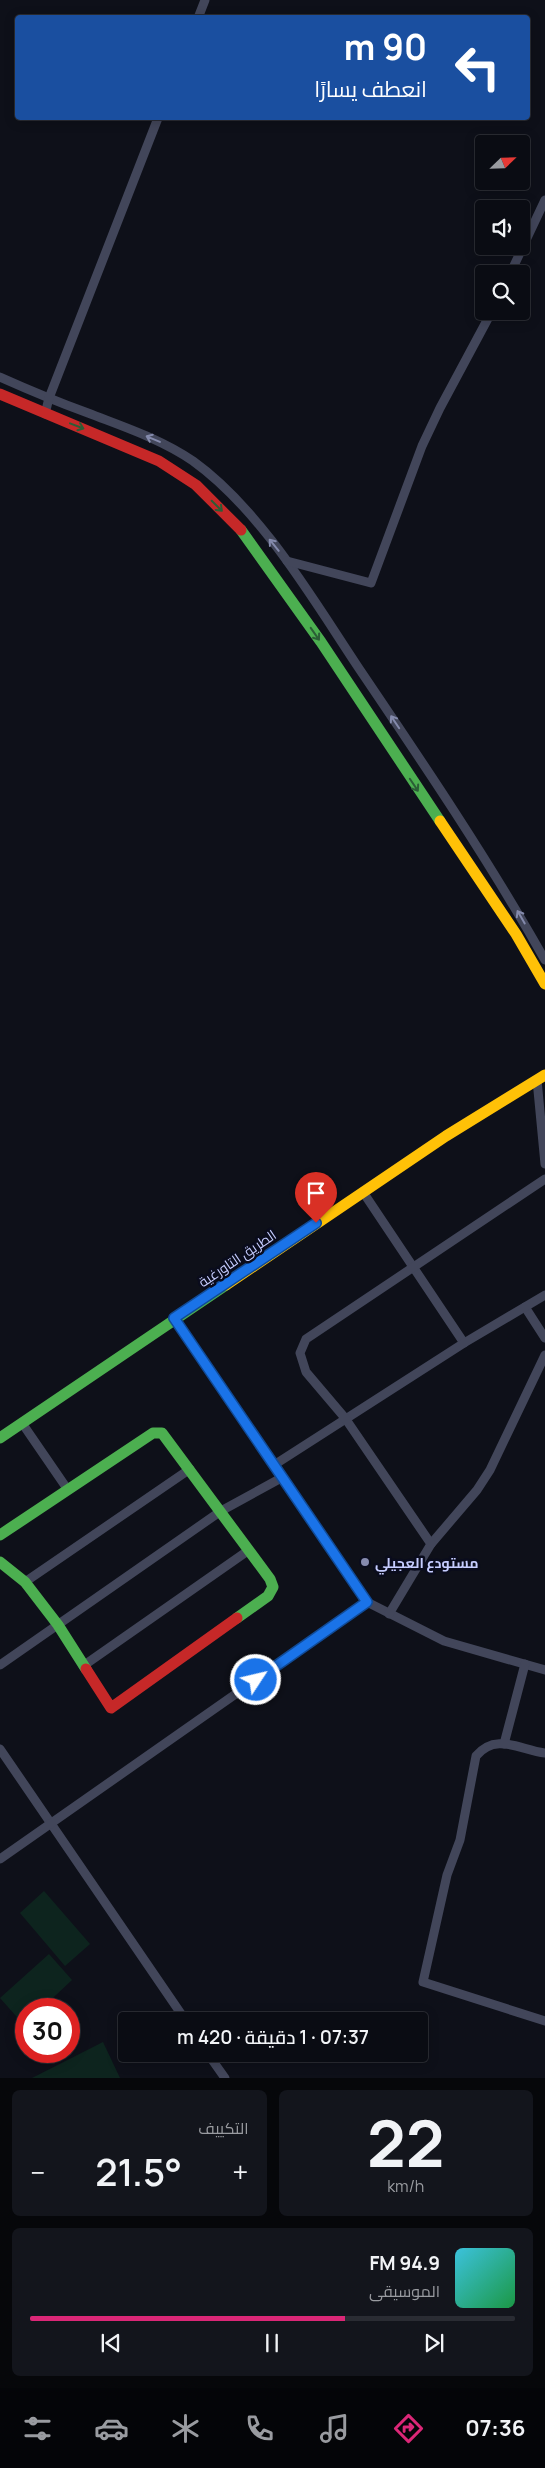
<!DOCTYPE html>
<html lang="ar">
<head>
<meta charset="utf-8">
<style>
	:root { --surface:#0a0c13; --page:#13151c; --text:#f1f3f6; --muted:#999ba0; --line:#2a2c33; --accent:#db2777 }
	body { margin:0; font-family:Manrope,Cairo,sans-serif; background:var(--page); color:var(--text); direction:rtl; height:100vh; display:flex; flex-direction:column; font-size:19px; white-space:nowrap }
	* { box-sizing:border-box; margin:0 }
	p { font-size:16px; color:var(--muted) }
	.icon { flex:none; width:28px; height:28px; fill:none; stroke:currentColor; stroke-width:2; stroke-linecap:round; stroke-linejoin:round }
	.map { position:relative; height:2078px; overflow:hidden; direction:ltr }
	.drawer { display:flex; flex-direction:column; gap:12px; padding:12px; background:#06070a; flex:1 }
	.drawer>* { flex:none }
	.top-card { position:absolute; left:15px; top:15px; width:515px; height:105px; border-radius:5px; box-shadow:0 2px 12px #0003,0 0 0 1px var(--line); direction:rtl; background:#1a4fa0; color:#fff; overflow:hidden }
	.needle { width:32px; rotate:67deg }
	.controls { position:absolute; left:475px; top:135px; display:grid; gap:10px }
	.controls a { display:grid; place-items:center; width:55px; height:55px; border-radius:5px; background:var(--surface); box-shadow:0 2px 12px #0003,0 0 0 1px var(--line); font-size:25px }
	.speed { position:absolute; left:15px; top:1998px; display:flex; gap:10px; font-size:25px; font-weight:700; text-align:center }
	.speed>* { display:grid; place-content:center; width:65px; height:65px; border-radius:50%; background:var(--surface); box-shadow:0 2px 12px #0003,0 0 0 1px var(--line); line-height:1 }
	.speed .limit { border:8px solid #d22; background:#fff; color:#111 }
	.pin { position:absolute; display:grid; place-items:center; width:42px; height:42px; color:#fff; margin:-51px -21px; border-radius:50% 50% 50% 0; rotate:-45deg; box-shadow:0 0 5px #0007 }
	.pin .icon { rotate:45deg }
	.me { position:absolute; width:55px; margin:-28px; rotate:55deg; stroke-linejoin:round; filter:drop-shadow(0 0 4px #0008) }
	.turn { display:flex; align-items:center; gap:18px; height:105px; padding:0 20px; font-size:22px }
	.turn .icon { width:65px; height:65px; stroke-width:2.5 }
	.turn b { display:block; font-size:35px; line-height:42px }
	.big { font-size:38px; font-weight:600; line-height:1.1 }
	.drawer .card { flex:1; display:flex; flex-direction:column; justify-content:center; gap:8px; min-width:0; padding:0 18px; border-radius:8px; background:var(--page) }
	.drawer .dial { align-items:center; gap:0 }
	.dial b { font-size:65px; line-height:1 }
	.song { display:flex; align-items:center; gap:15px }
	.cover { width:60px; height:60px; border-radius:8px; background:linear-gradient(135deg,hsl(190 70% 55%),hsl(140 70% 35%)) }
	.played { height:5px; border-radius:2px; background:linear-gradient(90deg,var(--accent) 65%,var(--line) 65%) }
	.keys { display:flex; justify-content:space-around; direction:ltr }
	.heat { display:flex; justify-content:space-between; align-items:center; font-size:28px; direction:ltr }
	.drawer .tiles { flex:1; display:grid; gap:12px; grid-template-columns:1fr 1fr }
	.card:last-child { grid-column:span 2 }
	.trip { position:absolute; left:118px; top:2012px; width:310px; height:50px; border-radius:5px; background:var(--surface); box-shadow:0 2px 12px #0003,0 0 0 1px var(--line); font-weight:600; line-height:50px; text-align:center; direction:rtl }
	.menu { display:flex; height:80px; justify-content:space-around; align-items:center; background:#040508; color:var(--muted) }
	.menu .icon { width:35px; height:35px }
	.menu .current { color:var(--accent) }
	.menu b { font-size:22px; color:var(--text) }
	.map>svg:first-child { display:block }
	.green { fill:#0d241e }
	.lines { fill:none; stroke-linecap:round; stroke-linejoin:round }
	.street { stroke:#42465a; stroke-width:9 }
	.fast { stroke:#4caf50; stroke-width:11 }
	.slow { stroke:#ffc107; stroke-width:11 }
	.jam { stroke:#c62828; stroke-width:11 }
	.oneway { stroke:#2b5e36 }
	.oneway2 { stroke:#848aac }
	.route-casing { stroke:#114b97; stroke-width:12 }
	.route { stroke:#1a73e8; stroke-width:9 }
	.poi-dot { fill:#868bae; stroke:#0a0c1d; stroke-width:2 }
	.labels { text-anchor:middle; dominant-baseline:central; stroke-width:5; stroke-linejoin:round; paint-order:stroke }
	.street-label { font-size:14px; fill:#c6cdff; stroke:#0a0c1d }
	.poi-label { font-size:14px; font-weight:bold; fill:#c6cdff; stroke:#0a0c1d; text-anchor:start }
</style>
</head>
<body>
<div class="map">
<svg width="545" height="2078" viewBox="0 0 545 2078">
	<rect width="100%" height="100%" fill="#0e1019"/>
	<g class="green">
		<polygon points="44,1891 90,1944 65,1966 20,1913"/>
		<polygon points="49,1954 72,1980 41,2009 26,2009 26,2022 24,2025 0,1998"/>
		<polygon points="103,2042 120,2078 32,2078"/>
	</g>
	<g class="lines">
		<g class="street">
			<polyline points="198,18 205,0"/>
			<polyline points="510,274 545,200"/>
			<path d="M0,377C29,390 58,402 88,413C124,427 161,439 193,461C261,510 312,598 358,667C423,763 488,859 545,960"/>
			<polyline points="45,414 49,398 158,118"/>
			<polyline points="287,561 371,583 422,446 440,408 492,311"/>
			<polyline points="537,1080 545,1164"/>
			<polyline points="363,1192 464,1343"/>
			<polyline points="525,1307 545,1338"/>
			<polyline points="174,1319 367,1602 444,1641 545,1670"/>
			<polyline points="22,1423 68,1490"/>
			<polyline points="274,1465 464,1343 545,1295"/>
			<polyline points="431,1544 477,1490 490,1470 545,1355"/>
			<polyline points="25,1582 190,1469"/>
			<polyline points="389,1614 431,1544 345,1418 306,1372 300,1353 306,1339 545,1179"/>
			<polyline points="0,1665 221,1511 283,1477"/>
			<polyline points="83,1666 249,1550"/>
			<polyline points="504,1744 525,1664"/>
			<polyline points="0,1749 186,2021"/>
			<path d="M545,1753C520,1750 496,1732 476,1756L460,1840L447,1875L423,1982L545,2021"/>
			<polyline points="0,1859 367,1602"/>
			<polyline points="208,2054 225,2078"/>
		</g>
		<g class="fast">
			<polyline points="241,530 321,642 440,821"/>
			<polyline points="0,1438 226,1285"/>
			<polyline points="0,1535 153,1433 162,1433 270,1579 273,1587 268,1596 237,1618"/>
			<polyline points="0,1562 25,1582 58,1625 86,1669"/>
		</g>
		<g class="slow">
			<polyline points="440,821 516,934 545,984"/>
			<polyline points="226,1285 446,1136 545,1075"/>
		</g>
		<g class="jam">
			<polyline points="0,394 159,461 196,485 241,530"/>
			<polyline points="86,1669 111,1708 237,1618"/>
		</g>
	</g>
	<defs><path id="oneway-shaft" d="M-6 0H5M1.5-3L5.5 0L1.5 3" fill="none" stroke-width="1.6" stroke-linecap="round" stroke-linejoin="round" transform="scale(1.25)"/></defs>
	<g class="oneway">
		<use href="#oneway-shaft" transform="translate(77 426) rotate(21)"/>
		<use href="#oneway-shaft" transform="translate(217 506) rotate(45)"/>
		<use href="#oneway-shaft" transform="translate(315 634) rotate(55)"/>
		<use href="#oneway-shaft" transform="translate(414 785) rotate(56)"/>
	</g>
	<g class="oneway2">
		<use href="#oneway-shaft" transform="translate(153 439) rotate(-157)"/>
		<use href="#oneway-shaft" transform="translate(274 545) rotate(-129)"/>
		<use href="#oneway-shaft" transform="translate(395 722) rotate(-124)"/>
		<use href="#oneway-shaft" transform="translate(521 917) rotate(-120)"/>
	</g>
	<g class="lines">
		<defs>
			<polyline id="route" points="256,1680 367,1602 174,1318 316,1223"/>
		</defs>
		<use href="#route" class="route-casing"/>
		<use href="#route" class="route"/>
	</g>
	<circle class="poi-dot" cx="365" cy="1562" r="5"/>
	<g class="labels">
		<g class="street-label">
			<text transform="translate(237 1258) rotate(-34)">الطريق التاورغية</text>
		</g>
		<g class="poi-label">
			<text x="375" y="1562">مستودع العجيلي</text>
		</g>
	</g>
</svg>
<div class="controls">
<a><svg class="needle" viewBox="-14 -14 28 28"><path d="M0-13l5 13h-10z" fill="#e53935"/><path d="M0 13l5-13h-10z" fill="#999ba0"/></svg></a>
<a><svg class="icon" aria-label="sound" viewBox="0 0 24 24"><path d="M4 9h4l5-4v14l-5-4H4zM17 9q2 3 0 6"/></svg></a>
<a><svg class="icon" aria-label="search" viewBox="0 0 24 24"><circle cx="10" cy="10" r="6"/><path d="M15 15l6 6"/></svg></a>
</div>
<div class="speed"><div class="limit">30</div></div>
<div class="pin" style="left:316px;top:1223px;background:#d93025"><svg class="icon" aria-label="arrive" viewBox="0 0 24 24"><path d="M6 21V4h12l-3 4 3 4H6"/></svg></div>
<svg class="me" style="left:256px;top:1680px" viewBox="-20 -20 40 40"><circle r="17" fill="#1a73e8" stroke="#fff" stroke-width="3"/><path d="M0-11L8 9 0 5-8 9z" fill="#fff"/></svg>
<div class="trip">07:37 · 1 دقيقة · 420 m</div>
<div class="top-card">
<div class="turn"><svg class="icon" aria-label="left" viewBox="0 0 24 24"><path d="M17 20v-9H6M10 6l-5 5 5 5"/></svg><div><b>90 m</b>انعطف يسارًا</div></div>
</div>
</div>
<section class="drawer">
<div class="tiles">
<div class="card dial"><b>22</b><p>km/h</p></div>
<div class="card"><p>التكييف</p>
<div class="heat"><a>−</a><b class="big">21.5°</b><a>+</a></div>
</div>
<div class="card">
<div class="song"><i class="cover"></i><div><b>94.9 FM</b><p>الموسيقى</p></div></div>
<div class="played"></div>
<div class="keys"><svg class="icon" aria-label="previous" viewBox="0 0 24 24"><path d="M18 5L8 12l10 7zM5 5v14"/></svg><svg class="icon" aria-label="pause" viewBox="0 0 24 24"><path d="M8 5v14M16 5v14"/></svg><svg class="icon" aria-label="next" viewBox="0 0 24 24"><path d="M6 5l10 7-10 7zM19 5v14"/></svg></div>
</div>
</div>
</section>
<nav class="menu">
<b>07:36</b>
<svg class="icon current" aria-label="directions" viewBox="0 0 24 24"><path d="M12 3l9 9-9 9-9-9zM9 14v-3h6M13 9l2 2-2 2"/></svg>
<svg class="icon" aria-label="music" viewBox="0 0 24 24"><path d="M9 18V5l10-2v13"/><circle cx="6" cy="18" r="3"/><circle cx="16" cy="16" r="3"/></svg>
<svg class="icon" aria-label="phone" viewBox="0 0 24 24"><path d="M5 4h4l2 5-3 2q2 4 5 5l2-3 5 2v4C11 20 4 13 5 4z"/></svg>
<svg class="icon" aria-label="climate" viewBox="0 0 24 24"><path d="M12 3v18M4 7l16 10M4 17L20 7"/></svg>
<svg class="icon" aria-label="car" viewBox="0 0 24 24"><path d="M5 17H2v-5l4-1 3-4h7l3 4 3 1v5h-3M9 17h6M6 11h13"/><circle cx="7" cy="17" r="2"/><circle cx="17" cy="17" r="2"/></svg>
<svg class="icon" aria-label="filters" viewBox="0 0 24 24"><path d="M4 7h16M4 17h16"/><circle cx="9" cy="7" r="2"/><circle cx="15" cy="17" r="2"/></svg>
</nav>
</body>
</html>
